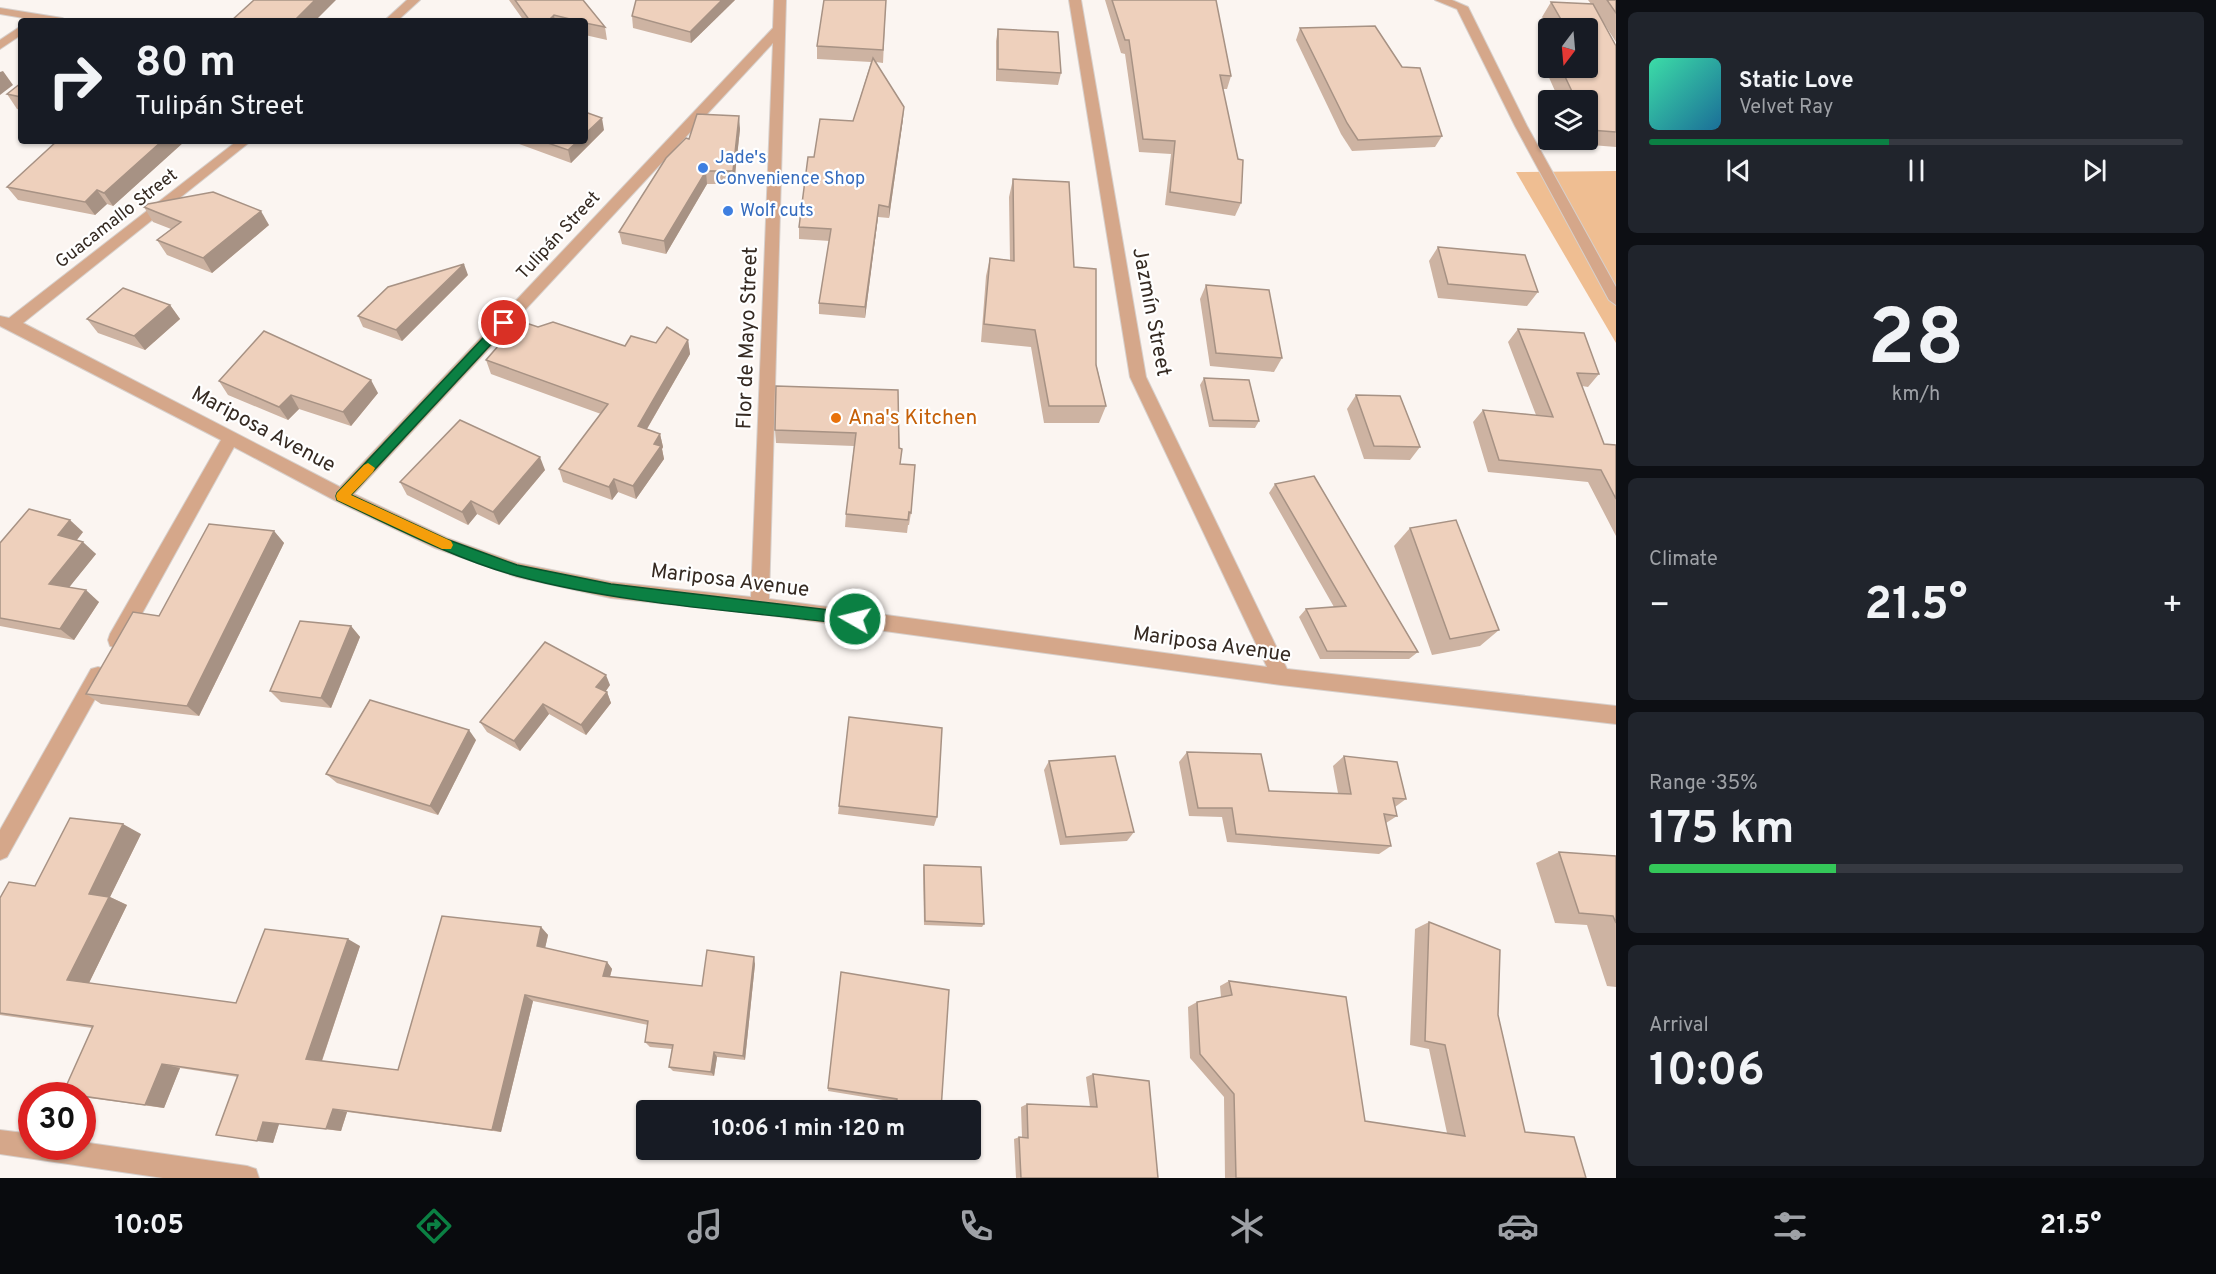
<!DOCTYPE html>
<html lang="en">
<head>
<meta charset="utf-8">
<style>
	:root { --surface:#171b24; --page:#20242c; --text:#f1f3f6; --muted:#9ea1a6; --line:#363941; --accent:#0b8043 }
	body { margin:0; font-family:Overpass,sans-serif; background:var(--page); color:var(--text); height:100vh; display:flex; flex-direction:column; font-size:22px; white-space:nowrap }
	* { box-sizing:border-box; margin:0 }
	p { font-size:20px; color:var(--muted) }
	.icon { flex:none; width:33px; height:33px; fill:none; stroke:currentColor; stroke-width:2; stroke-linecap:round; stroke-linejoin:round }
	.map { position:relative; flex:1; overflow:hidden }
	.sheet { display:flex; flex-direction:column; gap:12px; padding:12px; background:#0d0f14; width:600px }
	.sheet>* { flex:none }
	.banner { position:absolute; left:18px; top:18px; width:570px; height:126px; border-radius:6px; box-shadow:0 2px 4px #0004; background:#171b24; color:var(--text); overflow:hidden }
	.needle { width:39px; rotate:196deg }
	.controls { position:absolute; left:1538px; top:18px; display:grid; gap:12px }
	.controls a { display:grid; place-items:center; width:60px; height:60px; border-radius:6px; background:var(--surface); box-shadow:0 2px 4px #0004; font-size:30px }
	.speed { position:absolute; left:18px; top:1082px; display:flex; gap:12px; font-size:30px; font-weight:700; text-align:center }
	.speed>* { display:grid; place-content:center; width:78px; height:78px; border-radius:50%; background:var(--surface); box-shadow:0 2px 4px #0004; line-height:1 }
	.speed .limit { border:9px solid #d22; background:#fff; color:#111 }
	.pin { position:absolute; display:grid; place-items:center; width:51px; height:51px; color:#fff; margin:-26px; border:3px solid #fff; border-radius:50%; box-shadow:0 2px 6px #0007 }
	.me { position:absolute; width:66px; margin:-33px; rotate:278deg; stroke-linejoin:round; filter:drop-shadow(0 0 4px #0008) }
	.turn { display:flex; align-items:center; gap:21px; height:126px; padding:0 18px; font-size:27px }
	.turn .icon { width:78px; height:78px; stroke-width:2.5 }
	.turn b { display:block; font-size:42px; line-height:51px }
	.big { font-size:45px; font-weight:700; line-height:1.1 }
	.sheet .widget { flex:1; display:flex; flex-direction:column; justify-content:center; gap:9px; min-width:0; padding:0 21px; border-radius:9px; background:var(--page) }
	.sheet .dial { align-items:center; gap:0 }
	.dial b { font-size:78px; line-height:1 }
	.song { display:flex; align-items:center; gap:18px }
	.cover { width:72px; height:72px; border-radius:9px; background:linear-gradient(135deg,hsl(160 70% 55%),hsl(200 70% 35%)) }
	.played { height:6px; border-radius:3px; background:linear-gradient(90deg,var(--accent) 45%,var(--line) 45%) }
	.keys { display:flex; justify-content:space-around; direction:ltr }
	.heat { display:flex; justify-content:space-between; align-items:center; font-size:33px; direction:ltr }
	.charge { height:9px; border-radius:4px; background:linear-gradient(90deg,#34c759 35%,var(--line) 0) }
	.trip { position:absolute; left:636px; top:1100px; width:345px; height:60px; border-radius:6px; background:var(--surface); box-shadow:0 2px 4px #0004; font-weight:700; line-height:60px; text-align:center }
	.tab-bar { display:flex; height:96px; justify-content:space-around; align-items:center; background:#090b0e; color:var(--muted) }
	.tab-bar .icon { width:42px; height:42px }
	.tab-bar .selected { color:var(--accent) }
	.tab-bar b { font-size:27px; color:var(--text) }
	main { display:flex; flex:1; min-height:0 }
	.map>svg:first-child { display:block }
	.green { fill:#efbe92 }
	.lines { fill:none; stroke-linecap:round; stroke-linejoin:round }
	.minor-casing { stroke:#d7d0cc; stroke-width:2 }
	.minor { fill:#d5a78a; fill-rule:evenodd }
	.wall { fill:#cdb3a2 }
	.shaded-wall { fill:#a79284 }
	.building { fill:#eed0bc; stroke:#a79284; stroke-width:1.5 }
	.route { fill:#0b8043; stroke:#07532c; stroke-width:1.5 }
	.slow { fill:#f59e0b }
	.shop-dot { fill:#3f7fe0; stroke:#fff; stroke-width:2 }
	.food-dot { fill:#e8710a; stroke:#fff; stroke-width:2 }
	.labels { text-anchor:middle; dominant-baseline:central; stroke-width:4.5; stroke-linejoin:round; paint-order:stroke }
	.far-shop-label { font-size:18px; fill:#366cbe; stroke:#fff; text-anchor:start }
	.far-street-label { font-size:18px; fill:#352a22; stroke:#fff }
	.street-label { font-size:21px; fill:#352a22; stroke:#fff }
	.food-label { font-size:21px; fill:#c56008; stroke:#fff; text-anchor:start }
</style>
</head>
<body>
<main>
<div class="map">
<svg width="1616" height="1178" viewBox="0 0 1616 1178">
	<rect width="100%" height="100%" fill="#fbf5f1"/>
	<polygon class="green" points="1616,171 1616,343 1516,172"/>
	<g class="lines">
		<defs>
			<g id="minor">
				<polygon points="407,0 420,0 397,21 384,21"/>
				<path d="M774,0H786L769,599L1267,667L1130,377L1069,0H1081L1146,377L1287,669L1616,706V724L1281,685L760,614L611,598L517,577L435,548L336,501L234,447L124,646L117,648L110,646L108,640L110,634L221,440L0,326V316L9,318L237,141H251L23,323L340,487L773,28ZM773,43L751,597L611,582L517,563L447,538L354,494Z"/>
				<polygon points="1435,0 1452,0 1468,7 1527,126 1616,287 1616,305 1609,300 1515,126 1457,9"/>
				<polygon points="0,8 62,18 68,21 41,21 0,14"/>
				<polygon points="21,26 21,35 0,49 0,40"/>
				<polygon points="98,667 105,669 107,675 105,681 7,857 0,860 0,830 91,669"/>
				<polygon points="0,1130 32,1134 32,1146 82,1146 82,1142 247,1166 256,1169 259,1178 163,1178 0,1154"/>
			</g>
		</defs>
		<use href="#minor" class="minor-casing"/>
		<use href="#minor" class="minor"/>
	</g>
	<g class="wall">
		<polygon points="509,0 583,0 605,27 607,40 585,35 585,21 524,21"/>
		<polygon points="735,0 691,43 633,28 632,16"/>
		<polygon points="886,0 883,63 876,62 903,119 889,218 878,217 865,318 819,314 819,303 830,241 799,239 799,227 814,157 853,121 871,62 817,59 817,46"/>
		<polygon points="1105,0 1216,0 1231,76 1227,89 1223,89 1241,203 1235,216 1165,205 1171,154 1139,152 1125,54 1121,53"/>
		<polygon points="1588,0 1616,0 1616,42 1603,22 1616,46 1616,147 1579,144 1577,140 1587,140 1587,100 1559,100 1543,64 1548,56 1548,68 1587,68 1587,28 1549,28 1542,17 1551,2 1591,4"/>
		<polygon points="1300,28 1442,136 1435,147 1352,151 1341,134 1296,40"/>
		<polygon points="998,29 1061,73 1058,85 996,81 996,41"/>
		<polygon points="21,83 21,110 17,109 7,94"/>
		<polygon points="740,129 734,184 707,184 666,254 622,244 619,232 689,139"/>
		<polygon points="604,130 571,163 511,141 585,141"/>
		<polygon points="185,141 113,206 107,204 95,215 18,200 7,187"/>
		<polygon points="1013,179 1074,267 1106,406 1099,423 1044,423 1031,347 981,342 986,276 990,258 1010,260 1009,197"/>
		<polygon points="144,207 269,225 212,273 167,255 157,240 171,229 153,222"/>
		<polygon points="1438,247 1538,292 1527,306 1438,298 1429,261"/>
		<polygon points="468,275 402,341 363,327 358,316"/>
		<polygon points="1206,285 1282,358 1274,372 1210,366 1200,299"/>
		<polygon points="170,305 180,319 145,350 98,333 87,319"/>
		<polygon points="538,327 625,346 688,340 690,354 647,429 660,434 663,447 662,449 664,459 636,499 618,492 612,500 563,482 559,469 601,414 491,374 486,360"/>
		<polygon points="1518,329 1599,374 1588,387 1582,386 1604,444 1616,445 1616,536 1588,482 1488,472 1473,422 1483,410 1536,415 1508,342"/>
		<polygon points="1204,378 1259,421 1255,428 1209,427 1200,385"/>
		<polygon points="219,381 378,393 351,426 299,409 288,420 228,395"/>
		<polygon points="898,390 900,464 911,513 909,525 908,525 907,533 845,527 846,514 854,446 776,443 775,430"/>
		<polygon points="1356,395 1420,447 1410,460 1364,459 1347,409"/>
		<polygon points="545,470 499,525 477,514 468,525 407,495 400,482"/>
		<polygon points="1275,484 1418,652 1409,659 1320,659 1299,617 1306,609 1334,607 1269,493"/>
		<polygon points="1410,528 1499,630 1480,646 1432,655 1394,546"/>
		<polygon points="274,531 284,543 199,716 101,704 86,694 159,616"/>
		<polygon points="83,532 77,540 96,554 69,587 99,602 74,640 0,626 0,543"/>
		<polygon points="351,626 360,637 331,708 281,702 270,691"/>
		<polygon points="610,685 605,692 607,692 611,703 586,735 549,714 520,751 487,732 480,722"/>
		<polygon points="476,740 438,815 337,783 326,774"/>
		<polygon points="1187,752 1269,791 1338,793 1333,766 1344,756 1406,799 1395,807 1397,816 1386,823 1391,846 1379,854 1227,842 1222,817 1189,816 1179,762"/>
		<polygon points="1049,761 1134,832 1127,841 1060,845 1044,770"/>
		<polygon points="839,806 937,817 934,826 838,814"/>
		<polygon points="141,834 110,897 127,905 89,983 236,1003 360,946 322,1061 398,1070 541,927 548,935 545,948 607,962 612,969 610,977 702,986 755,964 745,1060 717,1057 714,1076 673,1071 669,1067 672,1049 650,1047 645,1042 648,1025 533,1001 501,1132 347,1112 341,1131 279,1124 273,1143 238,1077 180,1068 164,1108 82,1097 92,1028 0,1015 0,898 35,886"/>
		<polygon points="1559,852 1616,856 1616,987 1607,986 1587,925 1555,923 1536,863"/>
		<polygon points="924,865 984,924 982,927 924,925 923,868"/>
		<polygon points="1429,922 1498,1015 1525,1132 1586,1178 1225,1178 1224,1097 1190,1058 1188,1007 1197,1002 1221,997 1220,986 1229,981 1365,1121 1447,1133 1429,1049 1410,1045 1415,929"/>
		<polygon points="841,972 941,1110 894,1110 895,1102 828,1091"/>
		<polygon points="1093,1074 1158,1178 1016,1178 1014,1139 1019,1137 1022,1137 1021,1107 1027,1104 1090,1107 1086,1077"/>
	</g>
	<g class="shaded-wall">
		<polygon points="315,0 336,0 315,21 294,21"/>
		<polygon points="722,0 735,0 691,43 690,32"/>
		<polygon points="554,15 555,21 548,21"/>
		<polygon points="3,71 13,85 0,95 0,72"/>
		<polygon points="904,107 903,119 889,218 889,207"/>
		<polygon points="739,116 740,129 734,184 733,171"/>
		<polygon points="602,118 604,130 571,163 568,150 578,141 585,141 585,134"/>
		<polygon points="162,141 185,141 113,206 104,193"/>
		<polygon points="706,171 707,184 666,254 664,241"/>
		<polygon points="97,190 107,204 95,215 85,202"/>
		<polygon points="879,205 878,217 865,318 865,307"/>
		<polygon points="261,211 269,225 212,273 203,258"/>
		<polygon points="464,264 468,275 402,341 396,330"/>
		<polygon points="170,305 180,319 145,350 134,336"/>
		<polygon points="688,340 690,354 641,439 638,426"/>
		<polygon points="371,380 378,393 351,426 343,412"/>
		<polygon points="291,395 299,409 288,420 279,407"/>
		<polygon points="660,434 663,447 662,449 664,459 636,499 633,486 654,444"/>
		<polygon points="540,457 545,470 499,525 493,512"/>
		<polygon points="614,479 618,492 612,500 609,487"/>
		<polygon points="471,501 477,514 468,525 462,512"/>
		<polygon points="70,520 83,532 71,547 58,535"/>
		<polygon points="274,531 284,543 199,716 187,706"/>
		<polygon points="83,542 96,554 63,595 49,584"/>
		<polygon points="86,590 99,602 74,640 60,629"/>
		<polygon points="351,626 360,637 331,708 321,698"/>
		<polygon points="606,675 610,685 601,698 596,687"/>
		<polygon points="607,692 611,703 586,735 581,725"/>
		<polygon points="543,704 549,714 520,751 514,741"/>
		<polygon points="469,730 476,740 438,815 430,806"/>
		<polygon points="123,824 141,834 110,897 127,905 87,987 67,980 89,894"/>
		<polygon points="541,927 548,935 544,953 537,946"/>
		<polygon points="348,939 360,946 321,1063 306,1059"/>
		<polygon points="754,957 755,964 745,1060 743,1056"/>
		<polygon points="607,962 612,969 608,983 603,976"/>
		<polygon points="525,995 533,1001 501,1132 492,1130"/>
		<polygon points="714,1052 717,1057 714,1076 711,1072"/>
		<polygon points="162,1064 180,1068 164,1108 145,1105"/>
		<polygon points="333,1109 347,1112 341,1131 326,1129"/>
		<polygon points="263,1122 279,1124 273,1143 257,1141"/>
	</g>
	<g class="building">
		<polygon points="254,0 315,0 294,21 231,21"/>
		<polygon points="515,0 583,0 605,27 585,23 585,21 578,21 554,15 548,21 530,21"/>
		<polygon points="636,0 722,0 690,32 632,16"/>
		<polygon points="824,0 886,0 883,50 817,46"/>
		<polygon points="1112,0 1216,0 1231,76 1220,75 1238,159 1243,160 1241,203 1170,192 1175,141 1143,139 1129,40 1125,40"/>
		<polygon points="1607,0 1616,0 1616,13"/>
		<polygon points="1551,2 1593,4 1616,46 1616,132 1590,130 1587,124 1587,100 1576,100 1561,68 1587,68 1587,28 1566,28"/>
		<polygon points="1375,26 1402,67 1420,68 1442,136 1358,140 1347,123 1300,28"/>
		<polygon points="998,29 1058,32 1061,73 998,69"/>
		<polygon points="873,58 904,107 889,207 879,205 865,307 819,303 831,229 799,227 808,157 814,157 820,119 853,121"/>
		<polygon points="21,83 21,97 7,94"/>
		<polygon points="585,112 602,118 585,134"/>
		<polygon points="697,114 739,116 733,171 706,171 664,241 619,232 666,158 686,138 689,139"/>
		<polygon points="57,141 162,141 104,193 97,190 85,202 7,187"/>
		<polygon points="542,141 578,141 568,150"/>
		<polygon points="1013,179 1069,182 1074,267 1096,269 1096,365 1106,406 1049,406 1035,330 984,324 990,258 1014,261"/>
		<polygon points="213,192 261,211 203,258 157,240 181,222 144,207 148,204"/>
		<polygon points="1438,247 1525,255 1538,292 1448,284"/>
		<polygon points="464,264 396,330 358,316 388,287"/>
		<polygon points="1206,285 1269,290 1282,358 1216,353"/>
		<polygon points="123,288 170,305 134,336 87,319"/>
		<polygon points="520,321 538,327 553,322 625,346 631,336 656,343 667,327 688,340 638,426 660,434 654,444 661,446 633,486 614,479 609,487 559,469 608,404 486,360"/>
		<polygon points="1518,329 1584,333 1599,374 1577,373 1604,444 1616,445 1616,499 1601,470 1499,460 1483,410 1553,417"/>
		<polygon points="264,331 371,380 343,412 291,395 279,407 219,381"/>
		<polygon points="1204,378 1249,380 1259,421 1213,420"/>
		<polygon points="776,386 898,390 899,448 902,449 900,464 915,465 911,513 909,512 908,520 846,514 856,433 775,430"/>
		<polygon points="1356,395 1400,396 1420,447 1374,446"/>
		<polygon points="460,420 540,457 493,512 471,501 462,512 400,482"/>
		<polygon points="1314,476 1418,652 1327,651 1306,609 1346,606 1275,484"/>
		<polygon points="29,509 70,520 58,535 83,542 49,584 86,590 60,629 0,618 0,543"/>
		<polygon points="1456,520 1499,630 1450,639 1410,528"/>
		<polygon points="209,524 274,531 187,706 86,694 133,612 159,616"/>
		<polygon points="300,621 351,626 321,698 270,691"/>
		<polygon points="545,642 606,675 596,687 607,692 581,725 543,704 514,741 480,722"/>
		<polygon points="370,700 469,730 430,806 326,774"/>
		<polygon points="849,717 942,728 937,817 839,806"/>
		<polygon points="1187,752 1261,754 1269,791 1351,794 1344,756 1397,762 1406,799 1393,798 1397,816 1384,814 1391,846 1236,834 1232,808 1198,808"/>
		<polygon points="1115,756 1134,832 1066,837 1049,761"/>
		<polygon points="70,818 123,824 89,894 109,897 67,980 236,1003 265,929 348,939 306,1059 398,1070 442,916 541,927 537,946 607,962 603,976 702,986 707,950 754,957 743,1056 714,1052 711,1072 669,1067 673,1045 645,1042 648,1021 525,995 492,1130 333,1109 326,1129 263,1122 257,1141 216,1135 238,1075 162,1064 145,1105 82,1096 82,1095 63,1093 93,1026 0,1013 0,898 9,882 35,886"/>
		<polygon points="1559,852 1616,856 1616,923 1613,916 1579,913"/>
		<polygon points="924,865 981,867 984,924 925,921"/>
		<polygon points="1429,922 1500,950 1498,1015 1525,1132 1574,1137 1586,1178 1236,1178 1234,1094 1200,1054 1197,1002 1232,995 1229,981 1346,997 1365,1121 1465,1136 1445,1045 1425,1041"/>
		<polygon points="841,972 949,990 941,1110 896,1110 897,1099 828,1088"/>
		<polygon points="1093,1074 1149,1081 1158,1178 1021,1178 1019,1137 1028,1138 1027,1104 1097,1107"/>
	</g>
	<path class="route" d="M504,319L510,323L508,326L351,495L446,539L517,565L611,584L855,613L859,615L862,619L859,623L855,625C744,611 625,605 517,576C455,559 396,528 337,500L336,496L337,493L500,320Z"/>
	<polygon class="slow" points="368,463 375,468 373,472 351,495 451,541 453,545 451,549 442,549 337,500 336,496 337,493 364,465"/>
	<g class="shop-dot">
		<circle cx="703" cy="168" r="6"/>
		<circle cx="728" cy="211" r="6"/>
	</g>
	<circle class="food-dot" cx="836" cy="418" r="6"/>
	<g class="labels">
		<g class="far-shop-label">
			<text x="715" y="158">Jade's<tspan x="715" dy="21">Convenience Shop</tspan></text>
			<text x="740" y="211">Wolf cuts</text>
		</g>
		<g class="far-street-label">
			<text transform="translate(117 219) rotate(-38)">Guacamallo Street</text>
			<text transform="translate(559 236) rotate(-47)">Tulipán Street</text>
		</g>
		<g class="street-label">
			<text transform="translate(1151 312) rotate(79)">Jazmín Street</text>
			<text transform="translate(748 338) rotate(-88)">Flor de Mayo Street</text>
			<text transform="translate(263 430) rotate(28)">Mariposa Avenue</text>
			<text transform="translate(730 581) rotate(7)">Mariposa Avenue</text>
			<text transform="translate(1212 645) rotate(8)">Mariposa Avenue</text>
		</g>
		<g class="food-label">
			<text x="848" y="418">Ana's Kitchen</text>
		</g>
	</g>
</svg>
<div class="controls">
<a><svg class="needle" viewBox="-14 -14 28 28"><path d="M0-13l5 13h-10z" fill="#e53935"/><path d="M0 13l5-13h-10z" fill="#9ea1a6"/></svg></a>
<a><svg class="icon" aria-label="layers" viewBox="0 0 24 24"><path d="M12 4l9 5-9 5-9-5zM3 14l9 5 9-5"/></svg></a>
</div>
<div class="speed"><div class="limit">30</div></div>
<div class="pin" style="left:504px;top:323px;background:#d93025"><svg class="icon" aria-label="arrive" viewBox="0 0 24 24"><path d="M6 21V4h12l-3 4 3 4H6"/></svg></div>
<svg class="me" style="left:855px;top:619px" viewBox="-20 -20 40 40"><circle r="17" fill="#0b8043" stroke="#fff" stroke-width="3"/><path d="M0-11L8 9 0 5-8 9z" fill="#fff"/></svg>
<div class="trip">10:06 · 1 min · 120 m</div>
<div class="banner">
<div class="turn"><svg class="icon" aria-label="right" viewBox="0 0 24 24"><path d="M7 20v-9h11M14 6l5 5-5 5"/></svg><div><b>80 m</b>Tulipán Street</div></div>
</div>
</div>
<section class="sheet">
<div class="widget">
<div class="song"><i class="cover"></i><div><b>Static Love</b><p>Velvet Ray</p></div></div>
<div class="played"></div>
<div class="keys"><svg class="icon" aria-label="previous" viewBox="0 0 24 24"><path d="M18 5L8 12l10 7zM5 5v14"/></svg><svg class="icon" aria-label="pause" viewBox="0 0 24 24"><path d="M8 5v14M16 5v14"/></svg><svg class="icon" aria-label="next" viewBox="0 0 24 24"><path d="M6 5l10 7-10 7zM19 5v14"/></svg></div>
</div>
<div class="widget dial"><b>28</b><p>km/h</p></div>
<div class="widget"><p>Climate</p>
<div class="heat"><a>−</a><b class="big">21.5°</b><a>+</a></div>
</div>
<div class="widget"><p>Range · 35%</p><b class="big">175 km</b><div class="charge"></div></div>
<div class="widget"><p>Arrival</p><b class="big">10:06</b></div>
</section>
</main>
<nav class="tab-bar">
<b>10:05</b>
<svg class="icon selected" aria-label="directions" viewBox="0 0 24 24"><path d="M12 3l9 9-9 9-9-9zM9 14v-3h6M13 9l2 2-2 2"/></svg>
<svg class="icon" aria-label="music" viewBox="0 0 24 24"><path d="M9 18V5l10-2v13"/><circle cx="6" cy="18" r="3"/><circle cx="16" cy="16" r="3"/></svg>
<svg class="icon" aria-label="phone" viewBox="0 0 24 24"><path d="M5 4h4l2 5-3 2q2 4 5 5l2-3 5 2v4C11 20 4 13 5 4z"/></svg>
<svg class="icon" aria-label="climate" viewBox="0 0 24 24"><path d="M12 3v18M4 7l16 10M4 17L20 7"/></svg>
<svg class="icon" aria-label="car" viewBox="0 0 24 24"><path d="M5 17H2v-5l4-1 3-4h7l3 4 3 1v5h-3M9 17h6M6 11h13"/><circle cx="7" cy="17" r="2"/><circle cx="17" cy="17" r="2"/></svg>
<svg class="icon" aria-label="filters" viewBox="0 0 24 24"><path d="M4 7h16M4 17h16"/><circle cx="9" cy="7" r="2"/><circle cx="15" cy="17" r="2"/></svg>
<b>21.5°</b>
</nav>
</body>
</html>
